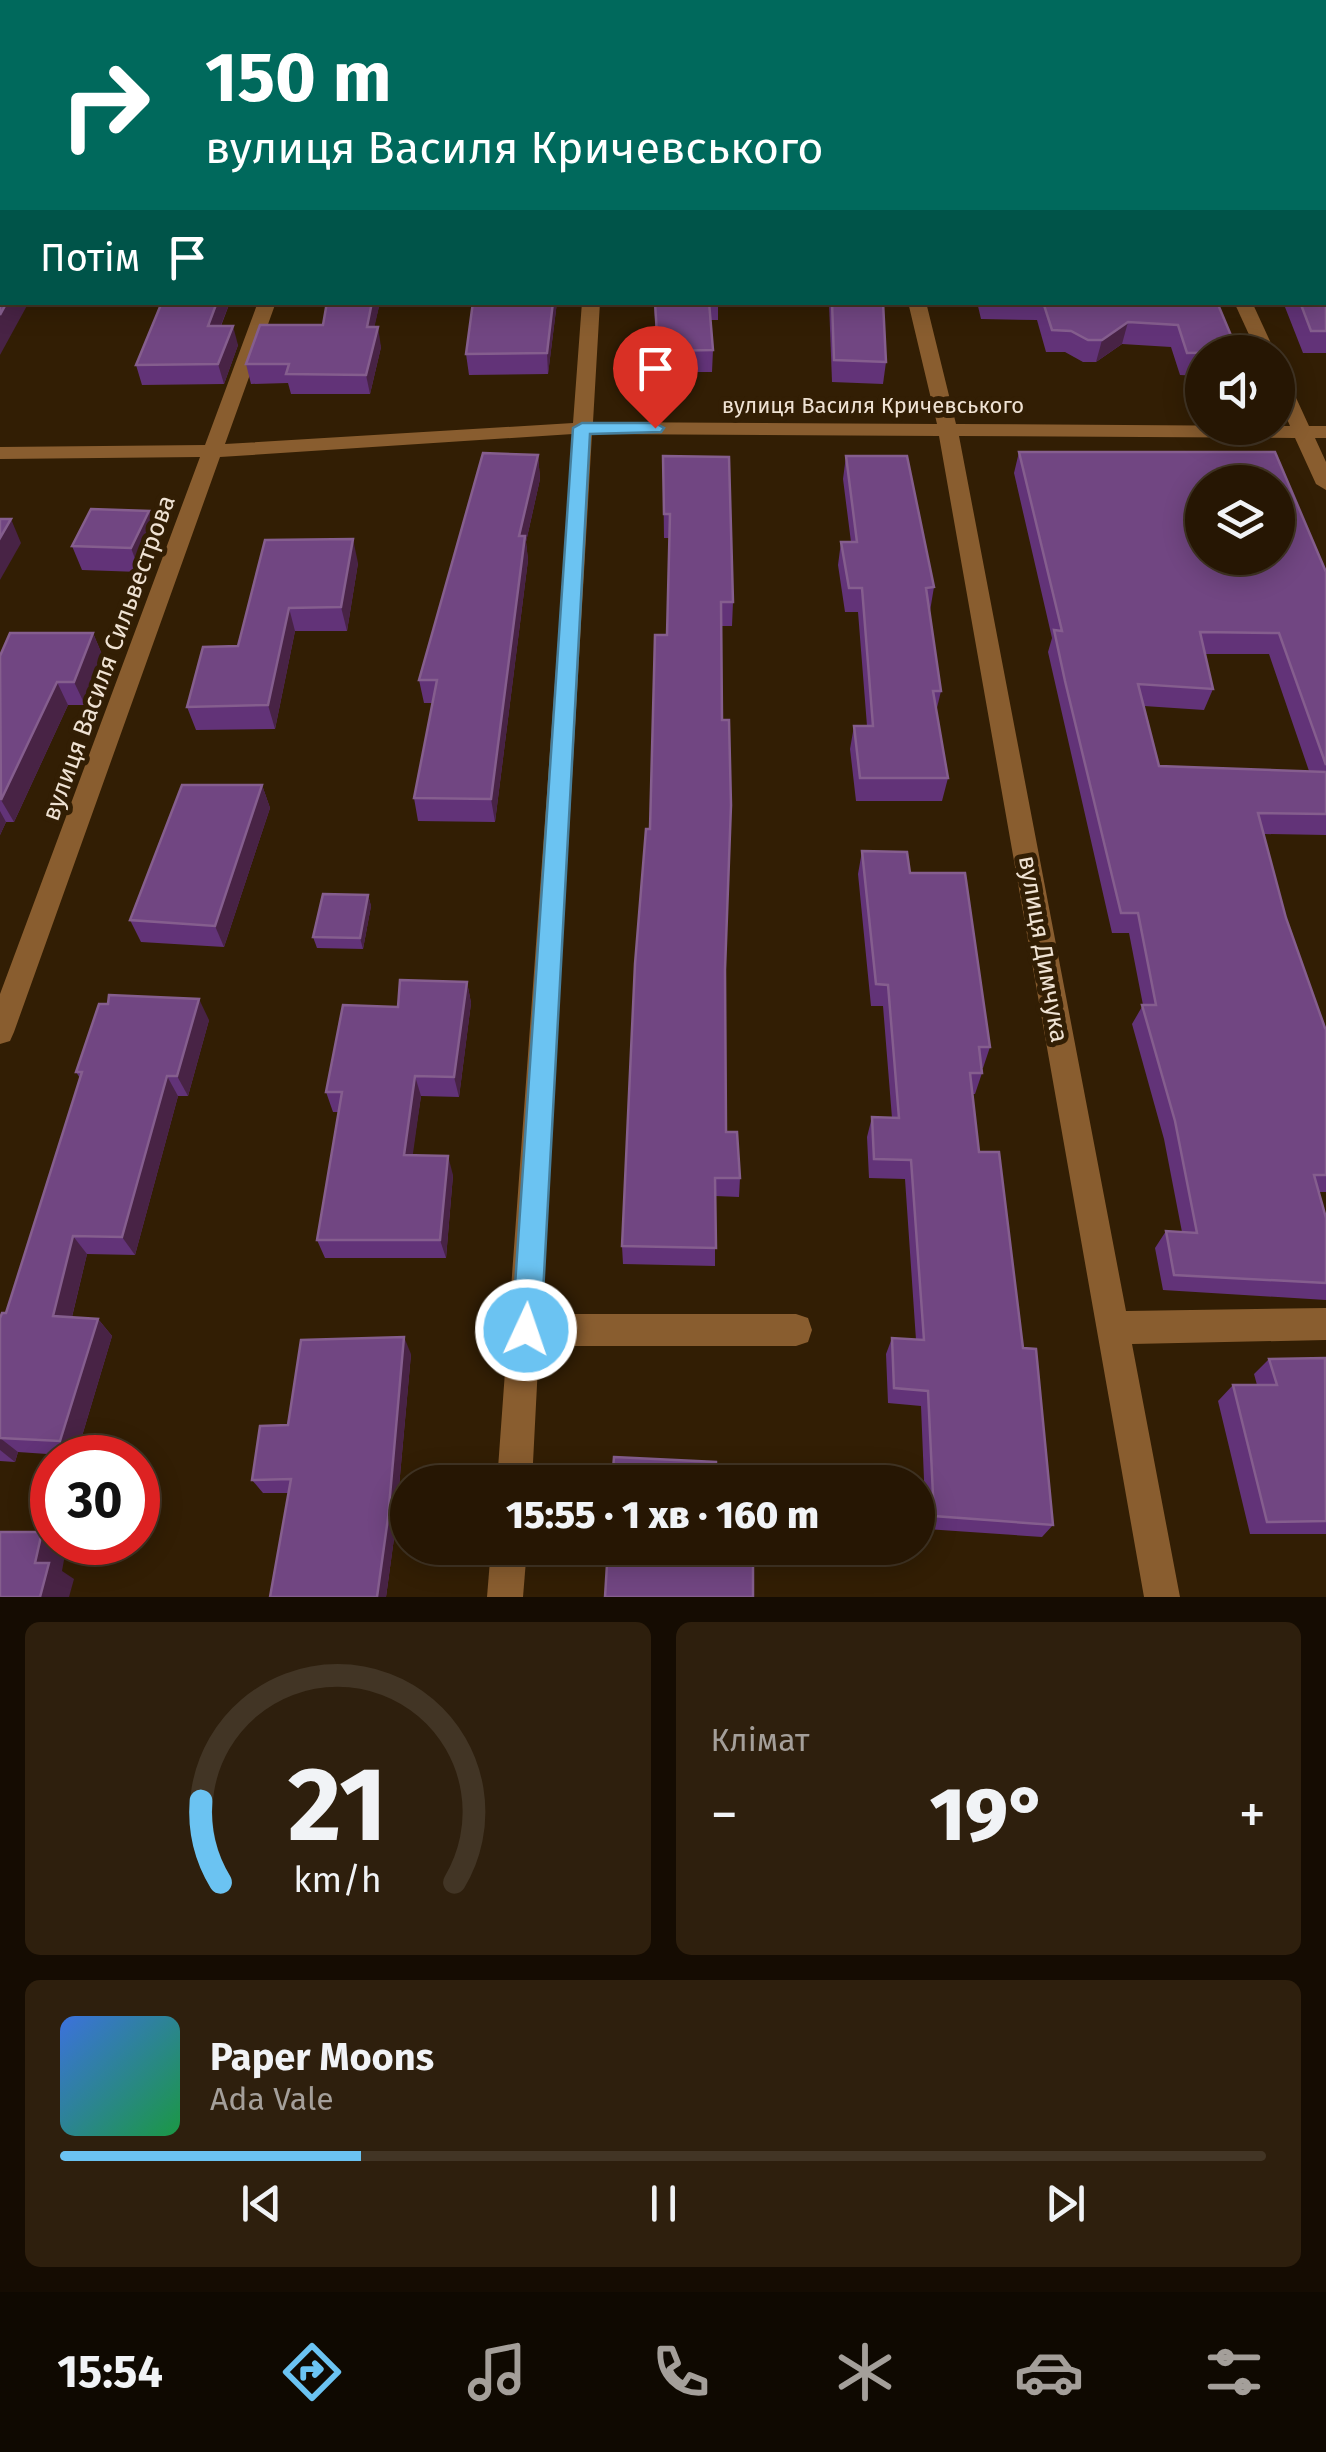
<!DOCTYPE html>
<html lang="uk">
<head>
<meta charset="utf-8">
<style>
	:root { --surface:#261603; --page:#2e1f0d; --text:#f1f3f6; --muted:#a49f9a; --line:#423525; --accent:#6bc3f2 }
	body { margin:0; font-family:"Fira Sans",sans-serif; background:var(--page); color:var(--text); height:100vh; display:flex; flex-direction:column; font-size:38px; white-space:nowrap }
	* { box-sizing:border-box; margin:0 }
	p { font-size:32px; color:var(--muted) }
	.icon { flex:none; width:55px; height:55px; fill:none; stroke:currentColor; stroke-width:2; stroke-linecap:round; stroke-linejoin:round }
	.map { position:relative; height:1597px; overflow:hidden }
	.panel { display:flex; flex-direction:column; gap:25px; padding:25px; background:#150c02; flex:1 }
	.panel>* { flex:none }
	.hud { position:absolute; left:0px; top:0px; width:1328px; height:305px; box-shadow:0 5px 25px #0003,0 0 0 2px var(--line); background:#00695c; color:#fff; overflow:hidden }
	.fabs { position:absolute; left:1185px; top:335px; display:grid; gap:20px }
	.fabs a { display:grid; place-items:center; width:110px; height:110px; border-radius:50%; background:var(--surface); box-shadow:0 5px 25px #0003,0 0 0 2px var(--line); font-size:50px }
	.speed { position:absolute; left:30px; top:1435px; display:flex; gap:20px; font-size:50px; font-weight:700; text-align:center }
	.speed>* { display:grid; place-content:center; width:130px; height:130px; border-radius:50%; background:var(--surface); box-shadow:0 5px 25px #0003,0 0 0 2px var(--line); line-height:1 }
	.speed .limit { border:15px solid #d22; background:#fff; color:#111 }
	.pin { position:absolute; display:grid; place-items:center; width:85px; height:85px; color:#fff; margin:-102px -42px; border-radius:50% 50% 50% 0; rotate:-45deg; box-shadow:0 0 10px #0007 }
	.pin .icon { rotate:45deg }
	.me { position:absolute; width:110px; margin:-55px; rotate:3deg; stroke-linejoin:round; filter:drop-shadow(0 0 8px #0008) }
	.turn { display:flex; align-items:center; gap:35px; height:210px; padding:0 40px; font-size:45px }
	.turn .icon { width:130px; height:130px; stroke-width:2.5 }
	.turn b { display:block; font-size:70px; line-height:85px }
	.then { display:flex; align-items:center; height:95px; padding:0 40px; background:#0003; gap:20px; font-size:38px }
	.big { font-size:75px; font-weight:800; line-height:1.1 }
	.panel .widget { flex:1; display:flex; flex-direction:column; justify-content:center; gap:15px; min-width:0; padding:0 35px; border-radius:15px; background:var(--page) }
	.panel .dial { align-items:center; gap:0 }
	.dial svg { height:260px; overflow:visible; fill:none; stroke:var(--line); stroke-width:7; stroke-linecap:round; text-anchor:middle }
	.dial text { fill:var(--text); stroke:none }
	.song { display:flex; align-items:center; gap:30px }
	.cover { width:120px; height:120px; border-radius:15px; background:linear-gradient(135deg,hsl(220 70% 55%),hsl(140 70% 35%)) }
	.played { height:10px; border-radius:5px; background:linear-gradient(90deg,var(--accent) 25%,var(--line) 25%) }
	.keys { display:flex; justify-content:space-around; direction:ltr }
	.heat { display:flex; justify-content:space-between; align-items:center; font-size:55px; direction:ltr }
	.panel .tiles { flex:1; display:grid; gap:25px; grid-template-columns:1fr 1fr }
	.widget:last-child { grid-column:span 2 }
	.trip { position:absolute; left:390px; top:1465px; width:545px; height:100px; border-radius:50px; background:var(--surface); box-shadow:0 5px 25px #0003,0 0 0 2px var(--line); font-weight:800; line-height:100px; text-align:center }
	.dock { display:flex; height:160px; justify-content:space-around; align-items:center; background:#0f0901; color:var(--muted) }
	.dock .icon { width:70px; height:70px }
	.dock .selected { color:var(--accent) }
	.dock b { font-size:45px; color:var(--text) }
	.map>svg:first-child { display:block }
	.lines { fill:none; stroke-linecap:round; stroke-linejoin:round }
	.minor { fill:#895d2f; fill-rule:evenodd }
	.wall { fill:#623378; fill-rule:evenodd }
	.shaded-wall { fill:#482345 }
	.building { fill:#714682; stroke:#855e8e; stroke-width:2.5; fill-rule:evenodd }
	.route { fill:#6bc3f2; stroke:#467f9d; stroke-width:2.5 }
	.labels { text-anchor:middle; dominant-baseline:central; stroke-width:10; stroke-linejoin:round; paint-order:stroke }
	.far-street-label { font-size:22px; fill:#efe2d3; stroke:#321e04 }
	.street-label { font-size:25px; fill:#efe2d3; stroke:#321e04 }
</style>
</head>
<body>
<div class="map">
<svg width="1326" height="1597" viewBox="0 0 1326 1597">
	<rect width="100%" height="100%" fill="#321e04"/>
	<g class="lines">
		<g class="minor">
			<polygon points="1096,0 1110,0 1111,2 1098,2"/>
			<rect x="0" y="20" width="2" height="8"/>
			<polygon points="258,302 276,302 225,444 573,423 582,302 600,302 593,422 937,424 908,302 926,302 956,424 1290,426 1278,398 1278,372 1287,378 1309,426 1326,426 1326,438 1315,438 1326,462 1326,490 1316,484 1295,438 959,436 1126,1311 1326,1308 1326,1340 1132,1344 1180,1597 1144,1597 939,436 592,434 541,1314 796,1314 808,1318 812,1330 808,1342 796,1346 539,1346 532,1482 497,1482 573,434 220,457 14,1032 10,1041 0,1044 0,994 200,457 0,459 0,447 205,445"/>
			<polygon points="1234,302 1252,302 1275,352 1257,352"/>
			<polygon points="491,1548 527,1548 523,1597 487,1597"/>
		</g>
	</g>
	<g class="wall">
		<polygon points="134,0 443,0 443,2 132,2"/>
		<polygon points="527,0 687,0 687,2 526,2"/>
		<polygon points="1143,0 1326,0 1326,353 1303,353 1283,302 1325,302 1325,2 1144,2"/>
		<polygon points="230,302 221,326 238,345 224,384 142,385 136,365"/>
		<polygon points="380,302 374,327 381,347 370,394 291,394 288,383 251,384 246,364 323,325"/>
		<polygon points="557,302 548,374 469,375 466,354"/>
		<polygon points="654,302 718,302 718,320 711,320 713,350 712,372 658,372"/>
		<polygon points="829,302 883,302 886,362 883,384 832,382"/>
		<polygon points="977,302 1217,302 1202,352 1202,376 1180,375 1171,347 1122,344 1096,362 1083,362 1065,352 1046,352 1037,320 981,319"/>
		<path d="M1019,452L1326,572V835L1264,834L1286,918L1325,1028H1326V1192H1319L1326,1218V1300L1163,1290L1155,1248L1166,1231L1182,1232L1164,1139L1132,1024L1143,1005L1129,933H1112L1048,652L1052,638L1014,473ZM1205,654H1269L1309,771L1159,766L1144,706L1204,710L1213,689Z"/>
		<polygon points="538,455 540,479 526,542 528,560 495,822 418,821 414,798 432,703 424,703 419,680"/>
		<polygon points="663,456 733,602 732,626 721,626 726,1132 740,1178 739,1197 715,1196 715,1266 623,1264 622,1246 650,829 667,635 669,538 664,538"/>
		<polygon points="846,456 934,587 930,611 941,691 936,712 948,778 942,801 856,801 850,749 854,726 867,726 858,612 845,612 838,565 841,542 851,542 843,479"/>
		<polygon points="149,511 157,535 140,572 82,570 72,546"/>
		<polygon points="265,540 358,563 347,631 295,631 275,729 196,730 187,707 238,646"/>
		<polygon points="93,633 103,657 85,705 68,705 14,822 6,822 0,835 0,656"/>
		<polygon points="262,785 270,808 224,947 141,942 130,920"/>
		<polygon points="862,851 910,873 990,1047 983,1068 981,1068 982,1073 975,1094 972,1094 979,1152 1023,1348 1053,1525 1042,1537 926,1529 921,1406 888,1403 886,1354 892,1338 916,1340 905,1179 869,1178 867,1137 872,1117 892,1118 883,1006 871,1006 858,874"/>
		<polygon points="368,895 371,906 363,949 317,948 313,937"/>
		<polygon points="467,982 471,1003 459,1097 421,1096 412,1155 453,1175 446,1258 325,1258 317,1240 338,1112 333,1112 326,1092 398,1007"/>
		<polygon points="209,1020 188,1096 178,1096 135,1255 87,1254 72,1317 98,1319 112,1336 76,1456 18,1452 15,1462 0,1461 0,1318 6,1313 80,1078 76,1072"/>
		<polygon points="411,1354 395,1531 386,1597 270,1597 288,1493 263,1493 252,1480 288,1425"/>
		<polygon points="1269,1359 1326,1362 1326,1534 1250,1534 1218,1401 1233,1385 1257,1385 1254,1374"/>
	</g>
	<g class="shaded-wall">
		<polygon points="0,0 13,0 11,2 2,2 2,14 0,18"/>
		<polygon points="2,30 2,57 0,61 0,33"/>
		<polygon points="7,302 29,302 0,355 0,315"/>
		<polygon points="217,302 230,302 213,345 208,326"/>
		<polygon points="372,302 380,302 370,347 367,327"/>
		<polygon points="553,302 557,302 548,374 547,353"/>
		<polygon points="1128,322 1122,344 1096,362 1102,340"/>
		<polygon points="233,326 238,345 224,384 218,364"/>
		<polygon points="378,327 381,347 370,394 366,375"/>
		<polygon points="538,455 540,479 526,542 528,560 495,822 491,799 519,536"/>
		<polygon points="149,511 157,535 140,572 131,548"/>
		<polygon points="11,519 21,543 0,580 0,538"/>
		<polygon points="353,539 358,563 347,631 341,607"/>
		<polygon points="289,608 295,631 275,729 268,705"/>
		<polygon points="93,633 103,657 85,705 74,682"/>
		<polygon points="57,682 68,705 14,822 1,800"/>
		<polygon points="262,785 270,808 224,947 215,926"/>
		<polygon points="0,811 6,822 0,835"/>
		<polygon points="368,895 371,906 363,949 360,938"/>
		<polygon points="467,982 471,1003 459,1097 454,1077"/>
		<polygon points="199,999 209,1020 188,1096 177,1076"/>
		<polygon points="167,1076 178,1096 135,1255 122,1237"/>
		<polygon points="415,1076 421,1096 410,1175 404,1155"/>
		<polygon points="448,1156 453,1175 446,1258 440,1240"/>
		<polygon points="73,1236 87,1254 68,1333 53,1316"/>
		<polygon points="98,1319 112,1336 76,1456 60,1441"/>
		<polygon points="404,1337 411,1354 395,1531 386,1597 377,1597"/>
		<polygon points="0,1438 18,1452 15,1462 0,1450"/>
		<polygon points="42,1532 52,1540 52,1542 57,1542 66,1549 62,1571 74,1579 69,1597 40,1597 35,1563"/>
	</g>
	<g class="building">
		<polygon points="134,0 335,0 334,2 132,2"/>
		<polygon points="527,0 572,0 572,2 526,2"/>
		<rect x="642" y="0" width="38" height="2"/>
		<polygon points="776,0 1085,0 1086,2 777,2"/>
		<polygon points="1156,0 1326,0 1326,70 1325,2 1157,2"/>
		<polygon points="1325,87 1326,331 1311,331 1300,302 1325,302"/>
		<polygon points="2,217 2,302 7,302 0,315 0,220"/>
		<polygon points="162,302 217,302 208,326 233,326 218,364 136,365"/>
		<polygon points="327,302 372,302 367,327 378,327 366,375 286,374 289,364 246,364 260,325 323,325"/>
		<polygon points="473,302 553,302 547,353 466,354"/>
		<polygon points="655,302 709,302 713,350 658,351"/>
		<polygon points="832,302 883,302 886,362 834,360"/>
		<polygon points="1043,302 1217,302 1238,352 1187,353 1178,325 1128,322 1102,340 1088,340 1071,331 1052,330"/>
		<path d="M1019,452H1275L1326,572V765L1279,633L1200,632L1213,689L1138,684L1159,766L1326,772V814L1258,813L1286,918L1325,1028H1326V1175H1314L1326,1218V1283L1174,1275L1166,1231L1197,1233L1175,1121L1142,1005H1156L1138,913H1121L1065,681L1054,630L1062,631ZM1202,482H1278V558H1202Z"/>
		<polygon points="483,453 538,455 519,536 525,536 491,799 414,798 437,680 419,680"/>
		<polygon points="663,456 729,457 733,602 721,602 722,720 729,720 731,805 725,970 726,1132 737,1132 740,1178 715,1178 716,1248 622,1246 635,964 646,829 650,829 655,635 667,635 670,514 664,514"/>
		<polygon points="846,456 907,456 934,587 926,588 941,691 933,691 948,778 860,778 854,726 873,726 862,588 849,588 841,542 857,542"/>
		<polygon points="91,509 149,511 131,548 72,546"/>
		<polygon points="0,519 11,519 0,538"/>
		<polygon points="353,539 341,607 289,608 268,705 187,707 203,647 238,646 265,540"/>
		<polygon points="10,633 93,633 74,682 57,682 1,800 0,656"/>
		<polygon points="182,785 262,785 215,926 130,920"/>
		<polygon points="862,851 907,852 910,873 965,873 990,1047 979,1047 982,1073 970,1073 979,1152 999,1152 1023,1348 1036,1349 1053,1525 934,1516 928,1391 894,1388 892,1338 924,1340 911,1160 874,1159 872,1117 899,1118 888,985 876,984"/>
		<polygon points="323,894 368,895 360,938 313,937"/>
		<polygon points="400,980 467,982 454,1077 415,1076 404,1155 448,1156 440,1240 317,1240 342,1092 326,1092 343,1005 398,1007"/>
		<polygon points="109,995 199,999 177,1076 167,1076 122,1237 73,1236 53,1316 98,1319 60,1441 0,1438 0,1318 2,1313 6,1313 82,1072 76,1072 99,1004 108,1004"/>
		<polygon points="404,1337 388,1518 377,1597 270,1597 291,1479 252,1480 260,1426 288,1425 301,1340"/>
		<polygon points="1325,1358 1326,1521 1267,1522 1233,1385 1277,1385 1269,1359"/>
		<polygon points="614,1457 716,1462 716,1482 612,1482"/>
		<polygon points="0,1532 42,1532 35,1563 49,1563 40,1597 0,1597"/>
		<polygon points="608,1548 753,1548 753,1597 605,1597"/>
	</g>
	<polygon class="route" points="655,423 664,428 661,432 590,434 541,1330 537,1341 526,1345 516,1341 512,1330 573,428 582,423"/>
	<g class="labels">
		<g class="far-street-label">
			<text x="873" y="405">вулиця Василя Кричевського</text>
		</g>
		<g class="street-label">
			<text transform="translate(109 658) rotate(-70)">вулиця Василя Сильвестрова</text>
			<text transform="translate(1043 949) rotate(80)">вулиця Димчука</text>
		</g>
	</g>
</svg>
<div class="fabs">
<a><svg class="icon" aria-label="sound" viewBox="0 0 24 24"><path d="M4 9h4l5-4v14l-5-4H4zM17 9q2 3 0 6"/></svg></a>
<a><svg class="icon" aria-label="layers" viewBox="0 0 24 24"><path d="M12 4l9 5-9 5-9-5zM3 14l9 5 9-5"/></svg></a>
</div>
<div class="speed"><div class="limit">30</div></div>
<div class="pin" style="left:655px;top:428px;background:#d93025"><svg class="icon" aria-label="arrive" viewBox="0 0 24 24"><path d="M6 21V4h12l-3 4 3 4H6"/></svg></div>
<svg class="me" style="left:526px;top:1330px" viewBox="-20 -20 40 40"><circle r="17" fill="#6bc3f2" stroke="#fff" stroke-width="3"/><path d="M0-11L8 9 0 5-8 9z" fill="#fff"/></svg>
<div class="trip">15:55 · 1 хв · 160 m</div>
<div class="hud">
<div class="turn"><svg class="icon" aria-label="right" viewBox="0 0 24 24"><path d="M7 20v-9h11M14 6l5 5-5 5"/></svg><div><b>150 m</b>вулиця Василя Кричевського</div></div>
<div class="then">Потім<svg class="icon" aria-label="arrive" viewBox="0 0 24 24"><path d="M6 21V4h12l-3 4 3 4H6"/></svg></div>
</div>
</div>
<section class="panel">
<div class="tiles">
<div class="widget dial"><svg viewBox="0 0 100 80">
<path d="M14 69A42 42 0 1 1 86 69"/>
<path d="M14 69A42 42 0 0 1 8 44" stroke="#6bc3f2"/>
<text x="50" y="56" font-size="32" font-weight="700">21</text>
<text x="50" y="72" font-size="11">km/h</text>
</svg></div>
<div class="widget"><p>Клімат</p>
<div class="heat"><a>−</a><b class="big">19°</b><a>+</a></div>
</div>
<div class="widget">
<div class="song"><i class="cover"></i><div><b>Paper Moons</b><p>Ada Vale</p></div></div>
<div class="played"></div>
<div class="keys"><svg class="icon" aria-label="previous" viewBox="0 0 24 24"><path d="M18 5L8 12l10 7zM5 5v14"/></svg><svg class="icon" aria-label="pause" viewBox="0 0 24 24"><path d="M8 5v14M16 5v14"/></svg><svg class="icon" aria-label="next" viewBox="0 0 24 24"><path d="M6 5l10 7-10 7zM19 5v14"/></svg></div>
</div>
</div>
</section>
<nav class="dock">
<b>15:54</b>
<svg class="icon selected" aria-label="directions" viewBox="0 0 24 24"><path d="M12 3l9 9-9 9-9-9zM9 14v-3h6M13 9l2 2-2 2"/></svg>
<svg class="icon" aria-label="music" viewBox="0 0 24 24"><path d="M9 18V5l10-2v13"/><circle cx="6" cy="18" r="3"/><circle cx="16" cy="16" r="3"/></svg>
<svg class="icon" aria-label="phone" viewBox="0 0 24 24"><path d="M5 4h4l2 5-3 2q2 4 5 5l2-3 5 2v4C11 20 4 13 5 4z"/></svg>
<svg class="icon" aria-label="climate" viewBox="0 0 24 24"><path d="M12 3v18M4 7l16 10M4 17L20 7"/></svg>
<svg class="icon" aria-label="car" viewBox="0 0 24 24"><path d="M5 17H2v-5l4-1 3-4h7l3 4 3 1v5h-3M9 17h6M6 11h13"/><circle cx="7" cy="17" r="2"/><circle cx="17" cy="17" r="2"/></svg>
<svg class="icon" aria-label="filters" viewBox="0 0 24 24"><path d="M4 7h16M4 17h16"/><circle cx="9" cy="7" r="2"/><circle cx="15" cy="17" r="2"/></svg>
</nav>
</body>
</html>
